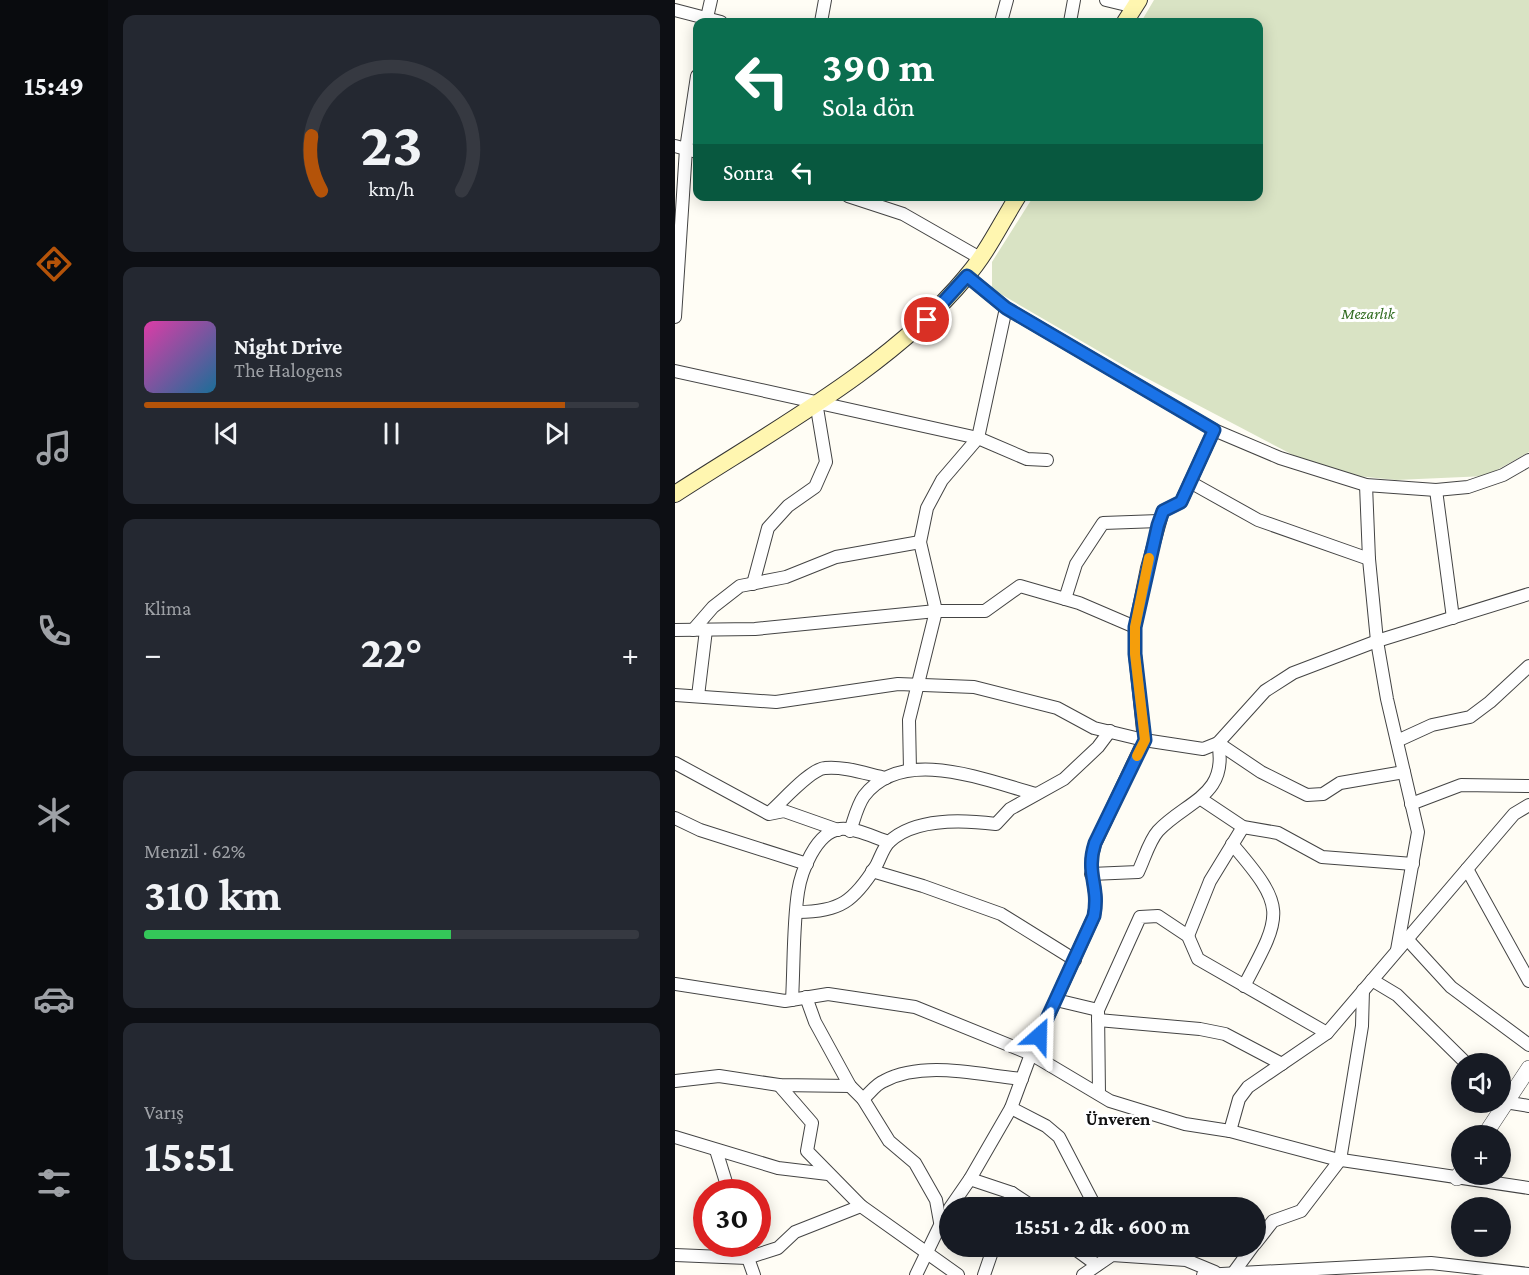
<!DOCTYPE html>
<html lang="tr">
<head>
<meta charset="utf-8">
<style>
	:root { --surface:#171b24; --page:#242831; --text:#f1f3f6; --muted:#9ea1a6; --line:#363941; --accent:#b45309 }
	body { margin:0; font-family:"Crimson Pro",serif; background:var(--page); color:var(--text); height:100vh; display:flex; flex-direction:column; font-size:22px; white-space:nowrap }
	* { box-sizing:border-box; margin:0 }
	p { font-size:20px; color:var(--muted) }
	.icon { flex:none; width:33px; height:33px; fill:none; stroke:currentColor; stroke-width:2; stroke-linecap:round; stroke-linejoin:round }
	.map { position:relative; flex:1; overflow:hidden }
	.panel { display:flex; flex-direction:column; gap:15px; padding:15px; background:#0d0f14; width:567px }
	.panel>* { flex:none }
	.hud { position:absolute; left:18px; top:18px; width:570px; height:183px; border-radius:12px; box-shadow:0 3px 15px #0003; background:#0b6e4f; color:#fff; overflow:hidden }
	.tools { position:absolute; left:776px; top:1053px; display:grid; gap:12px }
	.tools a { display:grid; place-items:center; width:60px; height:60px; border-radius:50%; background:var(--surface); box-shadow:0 3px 15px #0003; font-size:30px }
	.speed { position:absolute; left:18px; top:1179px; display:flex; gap:12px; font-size:30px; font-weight:700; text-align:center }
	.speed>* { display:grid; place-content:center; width:78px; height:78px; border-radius:50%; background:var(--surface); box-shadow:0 3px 15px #0003; line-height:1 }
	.speed .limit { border:9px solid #d22; background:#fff; color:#111 }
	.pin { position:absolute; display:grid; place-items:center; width:51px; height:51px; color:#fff; margin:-26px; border:3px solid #fff; border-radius:50%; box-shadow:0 2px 6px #0007 }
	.me { position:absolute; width:66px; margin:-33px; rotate:25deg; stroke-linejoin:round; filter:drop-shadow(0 0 4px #0008) }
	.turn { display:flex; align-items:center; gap:21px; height:126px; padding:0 30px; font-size:27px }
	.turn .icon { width:78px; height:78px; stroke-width:2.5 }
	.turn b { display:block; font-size:42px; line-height:51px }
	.then { display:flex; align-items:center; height:57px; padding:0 30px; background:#0003; gap:12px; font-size:22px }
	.big { font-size:45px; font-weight:700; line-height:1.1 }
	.panel .widget { flex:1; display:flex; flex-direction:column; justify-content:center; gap:9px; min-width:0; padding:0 21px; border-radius:12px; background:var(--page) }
	.panel .dial { align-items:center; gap:0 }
	.dial svg { height:156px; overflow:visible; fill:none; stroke:var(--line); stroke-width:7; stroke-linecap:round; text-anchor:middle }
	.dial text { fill:var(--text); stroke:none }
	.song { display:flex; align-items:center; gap:18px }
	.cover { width:72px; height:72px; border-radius:9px; background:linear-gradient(135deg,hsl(320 70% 55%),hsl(200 70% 35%)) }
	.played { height:6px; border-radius:3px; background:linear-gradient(90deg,var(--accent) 85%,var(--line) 85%) }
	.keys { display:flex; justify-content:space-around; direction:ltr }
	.heat { display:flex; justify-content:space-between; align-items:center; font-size:33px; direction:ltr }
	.charge { height:9px; border-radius:4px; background:linear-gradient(90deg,#34c759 62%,var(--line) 0) }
	.trip { position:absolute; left:264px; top:1197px; width:327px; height:60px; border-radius:30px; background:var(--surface); box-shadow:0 3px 15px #0003; font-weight:700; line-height:60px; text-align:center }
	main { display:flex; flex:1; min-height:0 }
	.menu { display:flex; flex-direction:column; width:108px; justify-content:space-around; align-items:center; background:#090b0e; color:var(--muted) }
	.menu .icon { width:42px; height:42px }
	.menu .active { color:var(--accent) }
	.menu b { font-size:27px; color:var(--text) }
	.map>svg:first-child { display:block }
	.cemetery { fill:#d9e3c4 }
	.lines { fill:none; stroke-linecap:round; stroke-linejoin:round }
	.minor-casing { stroke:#444; stroke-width:14 }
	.tertiary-casing { stroke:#444; stroke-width:16 }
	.secondary-casing { stroke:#333; stroke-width:18 }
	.minor { stroke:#fff; stroke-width:12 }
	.tertiary { stroke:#fff; stroke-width:15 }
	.secondary { stroke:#fff6b0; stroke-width:16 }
	.route-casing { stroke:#114b97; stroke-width:15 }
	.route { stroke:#1a73e8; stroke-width:10 }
	.slow { stroke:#f59e0b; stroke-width:10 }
	.labels { text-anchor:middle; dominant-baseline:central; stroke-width:6; stroke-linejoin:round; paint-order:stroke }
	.park-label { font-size:16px; font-style:italic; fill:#2f6b1f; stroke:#fff }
	.neighbourhood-label { font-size:18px; font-weight:bold; fill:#111; stroke:#fff }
</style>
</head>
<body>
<main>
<nav class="menu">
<b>15:49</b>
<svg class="icon active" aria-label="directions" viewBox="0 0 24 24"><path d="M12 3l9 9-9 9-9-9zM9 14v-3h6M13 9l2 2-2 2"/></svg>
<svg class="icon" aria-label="music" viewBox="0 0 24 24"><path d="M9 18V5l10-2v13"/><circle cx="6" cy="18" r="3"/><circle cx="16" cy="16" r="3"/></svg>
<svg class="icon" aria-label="phone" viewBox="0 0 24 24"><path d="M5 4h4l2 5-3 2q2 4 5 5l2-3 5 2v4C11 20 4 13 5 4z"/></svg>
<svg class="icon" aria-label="climate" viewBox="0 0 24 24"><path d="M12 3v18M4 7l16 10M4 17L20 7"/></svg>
<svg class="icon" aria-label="car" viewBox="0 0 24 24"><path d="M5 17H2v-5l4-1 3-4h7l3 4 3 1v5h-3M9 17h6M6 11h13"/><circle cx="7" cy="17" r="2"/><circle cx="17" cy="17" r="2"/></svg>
<svg class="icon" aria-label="filters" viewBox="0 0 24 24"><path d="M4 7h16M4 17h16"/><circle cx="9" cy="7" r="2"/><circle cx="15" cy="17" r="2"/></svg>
</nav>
<section class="panel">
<div class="widget dial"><svg viewBox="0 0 100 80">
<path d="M14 69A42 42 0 1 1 86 69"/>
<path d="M14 69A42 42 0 0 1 9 41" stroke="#b45309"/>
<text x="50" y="56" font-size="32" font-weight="700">23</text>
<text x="50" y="72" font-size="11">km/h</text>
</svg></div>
<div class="widget">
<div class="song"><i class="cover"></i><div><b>Night Drive</b><p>The Halogens</p></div></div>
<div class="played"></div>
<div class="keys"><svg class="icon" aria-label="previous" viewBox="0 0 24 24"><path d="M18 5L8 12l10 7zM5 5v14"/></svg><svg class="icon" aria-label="pause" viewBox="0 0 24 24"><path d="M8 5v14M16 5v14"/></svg><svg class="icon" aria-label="next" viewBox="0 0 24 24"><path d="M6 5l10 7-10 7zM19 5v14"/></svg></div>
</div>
<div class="widget"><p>Klima</p>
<div class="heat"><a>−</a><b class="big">22°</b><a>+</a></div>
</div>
<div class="widget"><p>Menzil · 62%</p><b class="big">310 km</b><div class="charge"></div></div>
<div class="widget"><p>Varış</p><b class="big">15:51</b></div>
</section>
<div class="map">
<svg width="854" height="1275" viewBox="0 0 854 1275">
	<rect width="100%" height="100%" fill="#fffdf5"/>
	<polygon class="cemetery" points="479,0 854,0 854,452 811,476 721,480 682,476 620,456 458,371 317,289 317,262 358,197 584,196 584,22 466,22"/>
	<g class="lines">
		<defs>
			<g id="minor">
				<polyline points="431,0 460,7"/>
				<polyline points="0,10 46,22"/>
				<polyline points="31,22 36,0"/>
				<polyline points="146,22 150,0"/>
				<polyline points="326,22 332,0"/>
				<polyline points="395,22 399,0"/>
				<polyline points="0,146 22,152"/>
				<polyline points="173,196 228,214 305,258"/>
				<polyline points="292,276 331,308 539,430 605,458 691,485 761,490 793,487 828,475 854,460"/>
				<polyline points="0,317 11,149 22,76"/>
				<polyline points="0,371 303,438 352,459 372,460"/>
				<polyline points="515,482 583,520 694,559"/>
				<polyline points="691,485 694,559 702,641 712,699 743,832 722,950"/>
				<polyline points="761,490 778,618"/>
				<polyline points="78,584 93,528 113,506 140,487 151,462 141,402"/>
				<polyline points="390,599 401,564 428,523 484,521"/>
				<polyline points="0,630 80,629 261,611 310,611 345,586 404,603 460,627"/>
				<polyline points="18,630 38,607 65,586 111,577 161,557 245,542"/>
				<polyline points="0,695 101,702 223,684 299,687 382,708 419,728 469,740 528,749 543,743 590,691 618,673 702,641 854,594"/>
				<polyline points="23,696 31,630"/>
				<polyline points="722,741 757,725 795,717 815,702 854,666"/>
				<polyline points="543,743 586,772 632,795 648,794 665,783 729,772"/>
				<polyline points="0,763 94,814 109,811 163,830"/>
				<polyline points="235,770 234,720 261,611 245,542 252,508 267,480 303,438 331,308"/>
				<polyline points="526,799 568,827 603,833 647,857 738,864"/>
				<polyline points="736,804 786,785 854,786"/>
				<path d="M94,813C106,803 135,769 150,768C169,766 192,774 211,778"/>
				<polyline points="0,818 25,830 132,864"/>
				<path d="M175,831C179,820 182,806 189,796C228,745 312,781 361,794"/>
				<path d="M557,844C612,908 608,913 569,986"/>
				<polyline points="792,869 854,981"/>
				<polyline points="197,871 248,886 326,914 400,960"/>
				<path d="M416,874L463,872C469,860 474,841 483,831C511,801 554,796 543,743"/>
				<path d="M123,912C165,912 179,901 201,866C205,859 208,848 214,842C240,817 289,820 321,824L335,809L389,779L423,747L435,731"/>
				<polyline points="513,936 535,881 568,827"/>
				<polyline points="732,939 776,987 854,1045"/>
				<polyline points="697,980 722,995 792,1064"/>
				<polyline points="0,984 110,1001 153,994 240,1007 356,1054 435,1101 510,1124 555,1131 660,1159 854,1188"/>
				<polyline points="131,997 140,1022 175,1086 188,1099 214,1141 240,1163 261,1200 265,1222"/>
				<path d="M117,1000C119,966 118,925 123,892C126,872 141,832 165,829C179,827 200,838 214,842"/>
				<polyline points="381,1000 423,1010"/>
				<polyline points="423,1020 525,1029 550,1034 607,1064"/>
				<polyline points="0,1081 44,1076 104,1085 175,1086"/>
				<polyline points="104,1085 137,1123 132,1151 186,1206 283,1275"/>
				<polyline points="424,1094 423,1010 465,917 483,916 513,936 523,959 652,1033"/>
				<polyline points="825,1096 830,1102 854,1106"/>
				<path d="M188,1099C195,1093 201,1084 209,1081C249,1060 304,1075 347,1079"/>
				<polyline points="336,1108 371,1126 384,1137 421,1208"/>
				<polyline points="555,1131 564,1099 573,1087 652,1033 839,814 854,805"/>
				<polyline points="0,1137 103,1168 153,1174"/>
				<polyline points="41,1150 54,1192"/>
				<polyline points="295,1179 337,1193 360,1208"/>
				<path d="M275,1208L295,1179L336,1108L356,1054L419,916C425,885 410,874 420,844L469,740L460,654V627L472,568L488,511L506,502L539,430"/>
				<polyline points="332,1208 337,1193"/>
				<polyline points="68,1244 79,1275"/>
				<polyline points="580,1244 598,1221 626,1211 665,1160 687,1026 688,990"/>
				<polyline points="396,1246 422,1265"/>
				<polyline points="0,1255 72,1258 103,1248 120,1232 186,1206"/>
				<polyline points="559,1272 578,1246"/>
				<polyline points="241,1275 269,1217"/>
				<polyline points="309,1275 319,1246"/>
				<polyline points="408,1275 437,1255 511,1260 540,1272"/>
				<polyline points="528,1275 756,1263 854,1274"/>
			</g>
			<g id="tertiary">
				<polyline points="809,1136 854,1068"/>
				<polyline points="782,1178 786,1172"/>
			</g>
			<g id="secondary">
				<polyline points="450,22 464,0"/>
				<path d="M0,494C97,431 217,366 291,277C312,253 326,223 343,196"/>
			</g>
		</defs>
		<use href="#minor" class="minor-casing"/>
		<use href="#tertiary" class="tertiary-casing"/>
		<use href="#secondary" class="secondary-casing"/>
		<use href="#minor" class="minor"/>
		<use href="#tertiary" class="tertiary"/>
		<use href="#secondary" class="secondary"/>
	</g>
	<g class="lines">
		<defs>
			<path id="route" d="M252,320L292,276L331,308L539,430L506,502L488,511L483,525L460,627V654L470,740L420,843C410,874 425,885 419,916L364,1036"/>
		</defs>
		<use href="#route" class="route-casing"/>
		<use href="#route" class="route"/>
		<polyline class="slow" points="462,756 470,740 460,654 460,627 474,558"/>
	</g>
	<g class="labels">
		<g class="park-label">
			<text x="693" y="313">Mezarlık</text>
		</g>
		<g class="neighbourhood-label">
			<text x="443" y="1119">Ünveren</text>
		</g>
	</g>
</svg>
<div class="tools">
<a><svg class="icon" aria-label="sound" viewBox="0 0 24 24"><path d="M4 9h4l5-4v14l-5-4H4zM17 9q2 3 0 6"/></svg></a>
<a>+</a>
<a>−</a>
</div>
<div class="speed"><div class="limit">30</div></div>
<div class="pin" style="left:252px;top:320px;background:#d93025"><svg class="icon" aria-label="arrive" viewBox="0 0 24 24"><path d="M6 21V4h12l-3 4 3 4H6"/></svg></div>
<svg class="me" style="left:364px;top:1036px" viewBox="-20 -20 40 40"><path d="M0-17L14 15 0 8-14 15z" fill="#1a73e8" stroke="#fff" stroke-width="4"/></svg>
<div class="trip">15:51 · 2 dk · 600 m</div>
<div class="hud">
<div class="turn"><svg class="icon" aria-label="left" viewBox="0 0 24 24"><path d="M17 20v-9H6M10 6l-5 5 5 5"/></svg><div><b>390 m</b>Sola dön</div></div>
<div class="then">Sonra<svg class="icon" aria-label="left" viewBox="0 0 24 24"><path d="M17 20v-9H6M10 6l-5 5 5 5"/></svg></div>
</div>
</div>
</main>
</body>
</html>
